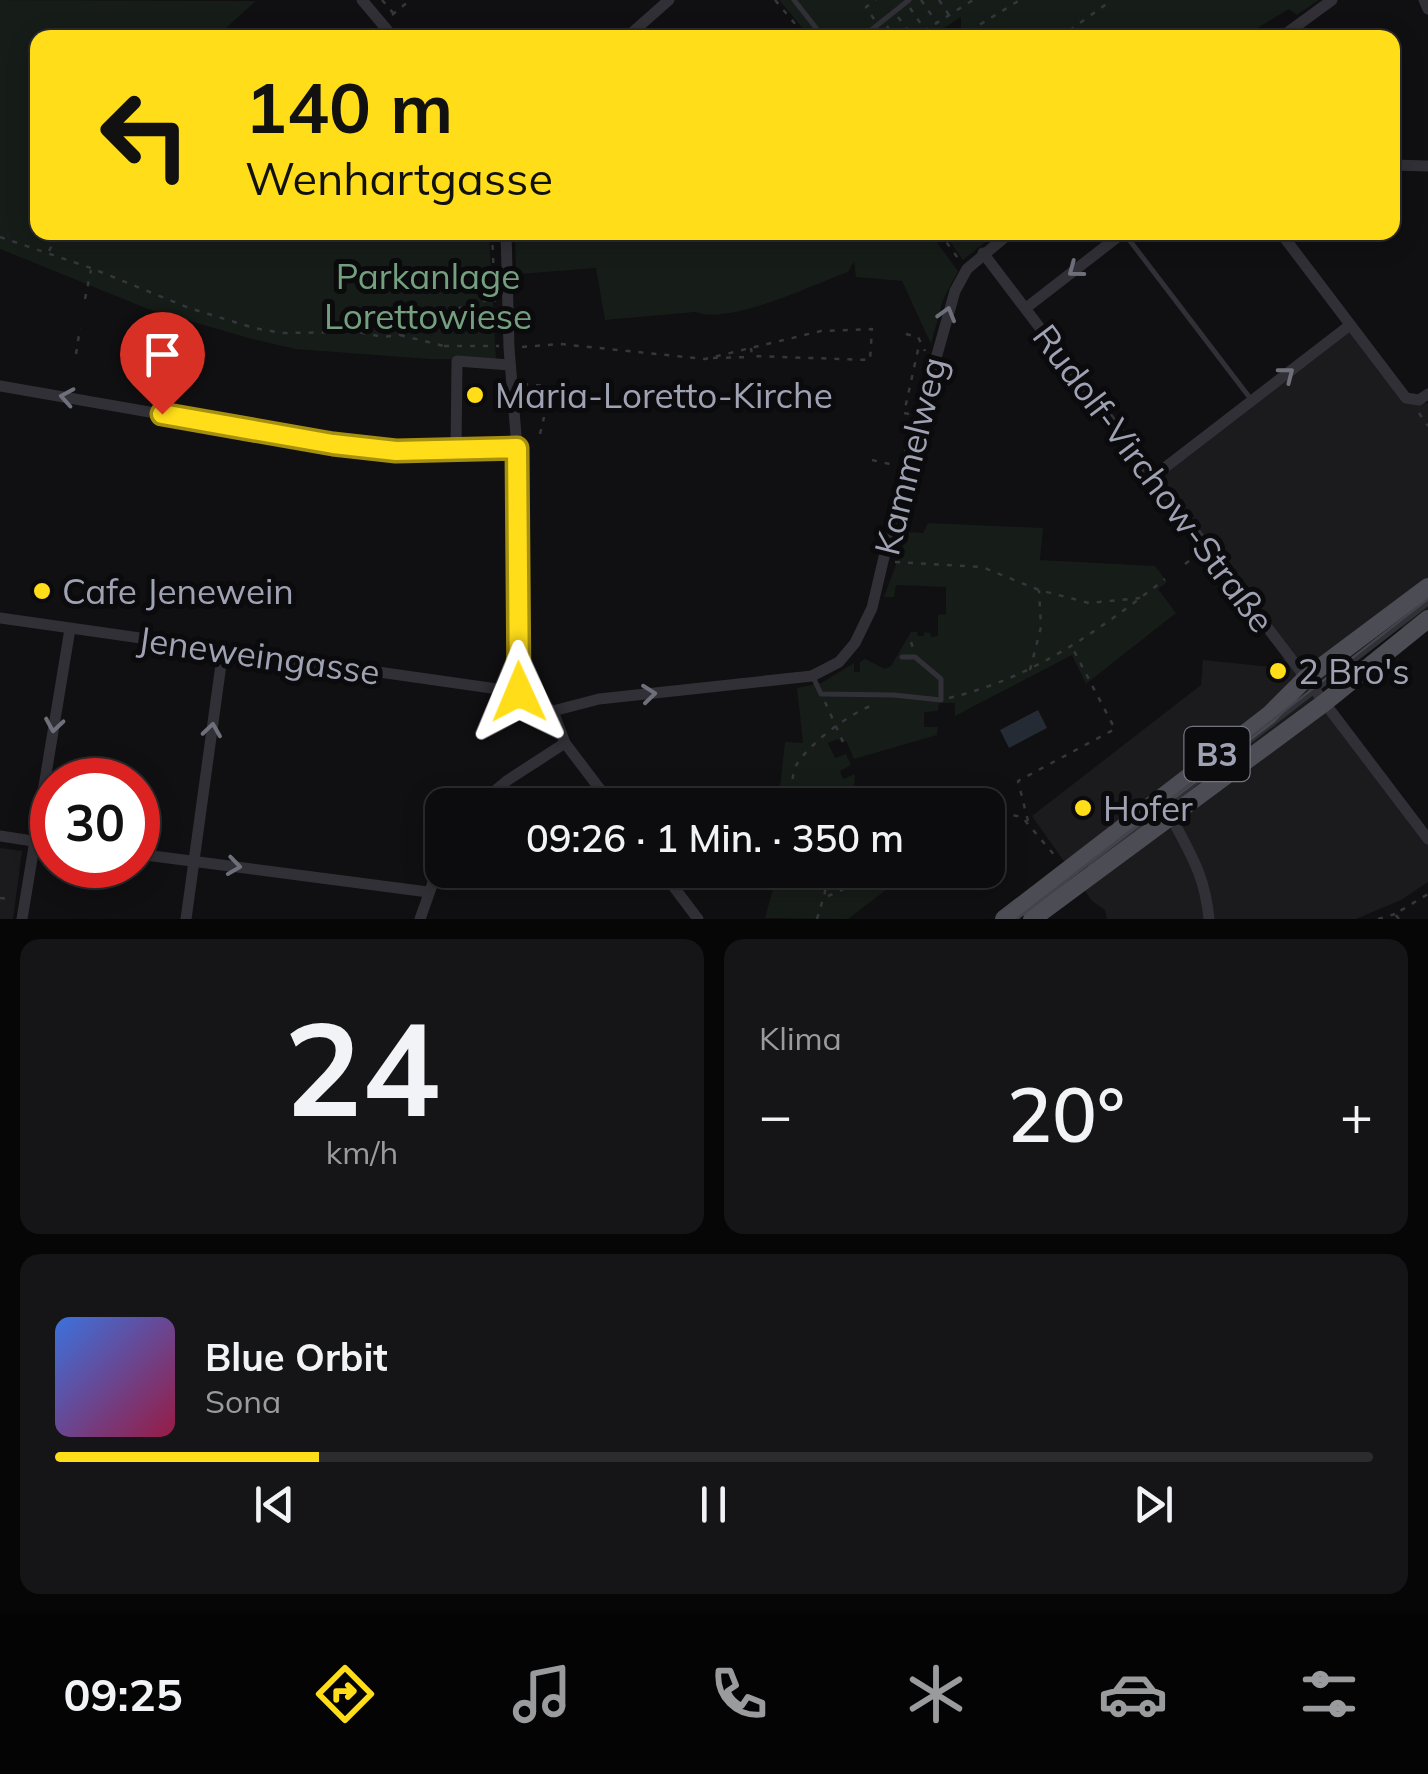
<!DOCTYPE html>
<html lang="de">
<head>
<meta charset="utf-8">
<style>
	:root { --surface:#0c0b0d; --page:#151416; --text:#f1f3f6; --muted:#9a9b9d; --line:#2c2b2e; --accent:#ffdd19 }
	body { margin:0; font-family:Mulish,sans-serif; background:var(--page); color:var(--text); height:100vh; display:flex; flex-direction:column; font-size:38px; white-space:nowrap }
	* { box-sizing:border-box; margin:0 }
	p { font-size:32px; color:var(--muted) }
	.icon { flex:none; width:55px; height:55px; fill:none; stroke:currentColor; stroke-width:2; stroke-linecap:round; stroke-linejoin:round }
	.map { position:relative; height:919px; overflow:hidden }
	.details { display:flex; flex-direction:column; gap:20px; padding:20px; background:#070607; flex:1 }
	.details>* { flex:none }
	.banner { position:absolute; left:30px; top:30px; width:1370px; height:210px; border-radius:20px; box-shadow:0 5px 25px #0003,0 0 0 2px var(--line); background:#ffdd19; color:#111; overflow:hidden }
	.speed { position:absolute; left:30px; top:758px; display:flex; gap:20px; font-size:50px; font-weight:700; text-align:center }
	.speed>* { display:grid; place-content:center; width:130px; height:130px; border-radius:50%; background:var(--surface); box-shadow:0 5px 25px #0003,0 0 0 2px var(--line); line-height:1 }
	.speed .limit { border:15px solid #d22; background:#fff; color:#111 }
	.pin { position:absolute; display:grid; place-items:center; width:85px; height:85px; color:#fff; margin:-102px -42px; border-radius:50% 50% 50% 0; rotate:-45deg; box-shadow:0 0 10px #0007 }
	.pin .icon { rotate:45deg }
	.me { position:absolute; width:110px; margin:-55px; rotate:359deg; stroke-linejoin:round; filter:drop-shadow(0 0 8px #0008) }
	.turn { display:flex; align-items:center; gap:35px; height:210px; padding:0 50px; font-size:45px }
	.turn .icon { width:130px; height:130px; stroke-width:2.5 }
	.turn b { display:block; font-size:70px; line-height:85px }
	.big { font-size:75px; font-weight:600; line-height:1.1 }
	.details .widget { flex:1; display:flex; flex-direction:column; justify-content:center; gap:15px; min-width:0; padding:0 35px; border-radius:20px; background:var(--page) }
	.details .dial { align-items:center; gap:0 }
	.dial b { font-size:130px; line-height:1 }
	.song { display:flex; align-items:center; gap:30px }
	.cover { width:120px; height:120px; border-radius:15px; background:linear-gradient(135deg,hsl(220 70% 55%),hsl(340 70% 35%)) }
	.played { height:10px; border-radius:5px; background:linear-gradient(90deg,var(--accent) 20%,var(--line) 20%) }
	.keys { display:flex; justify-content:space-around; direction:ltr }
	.heat { display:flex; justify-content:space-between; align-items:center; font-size:55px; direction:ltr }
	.details .tiles { flex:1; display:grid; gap:20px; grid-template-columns:1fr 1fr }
	.widget:last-child { grid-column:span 2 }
	.trip { position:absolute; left:425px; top:788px; width:580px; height:100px; border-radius:20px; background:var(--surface); box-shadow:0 5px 25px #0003,0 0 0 2px var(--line); font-weight:600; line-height:100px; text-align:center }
	.tabs { display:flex; height:160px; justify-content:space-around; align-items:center; background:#050405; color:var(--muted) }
	.tabs .icon { width:70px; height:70px }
	.tabs .active { color:var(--accent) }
	.tabs b { font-size:45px; color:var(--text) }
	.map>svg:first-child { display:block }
	.built { fill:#1b1b1e }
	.green { fill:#161c18 }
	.water { fill:#252b35 }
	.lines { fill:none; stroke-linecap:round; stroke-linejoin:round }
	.path { stroke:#36373d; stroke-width:2.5; stroke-dasharray:5 8; stroke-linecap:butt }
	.lane { stroke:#303036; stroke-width:5 }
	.street { stroke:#303036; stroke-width:11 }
	.primary { stroke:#4c4c55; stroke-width:18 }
	.tram { stroke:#43434b; stroke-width:2.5 }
	.oneway { stroke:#6d6f7b }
	.route-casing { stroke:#a69010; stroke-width:25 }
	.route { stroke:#ffdd19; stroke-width:18 }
	.poi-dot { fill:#ffdd19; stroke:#0b0a0c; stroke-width:4 }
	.labels { text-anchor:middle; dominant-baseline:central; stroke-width:10; stroke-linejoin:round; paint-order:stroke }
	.shield { fill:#0b0a0c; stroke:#737481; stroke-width:2.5 }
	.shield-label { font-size:32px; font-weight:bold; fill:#9fa2b3 }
	.park-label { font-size:35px; fill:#74a07f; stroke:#0b0a0c }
	.poi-label { font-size:35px; fill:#9fa2b3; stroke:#0b0a0c; text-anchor:start }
	.street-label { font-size:35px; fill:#9fa2b3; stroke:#0b0a0c }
</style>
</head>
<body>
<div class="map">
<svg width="1428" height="919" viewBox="0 0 1428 919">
	<rect width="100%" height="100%" fill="#100f11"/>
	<g class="built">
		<polygon points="1350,330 1410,404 1428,403 1428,629 1398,627 1316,690 1428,843 1428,882 1401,900 1356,919 1107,919 1105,910 1092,901 1032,816 1201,685 1203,660 1273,667 1285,658 1159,473"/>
		<polygon points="0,848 22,851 13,919 0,919"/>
	</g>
	<g class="green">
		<polygon points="0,0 256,1 216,37 38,38 38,232 489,233 496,359 429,359 295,349 252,339 148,309 0,249"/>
		<polygon points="779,0 1319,0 1297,15 1289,9 1241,38 955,37 961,31 961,17 931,37 810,37"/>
		<path d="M515,233H930L958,271L943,300L931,344L902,281L856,277L854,262L848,272C812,285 731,325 695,312L605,320L596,268L520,274L516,270Z"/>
		<polygon points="944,233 997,233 963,260"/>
		<polygon points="928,523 1043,528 1040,560 1155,566 1167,582 1158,589 1176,613 1086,684 1072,655 955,716 955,703 939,703 938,711 924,712 924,727 938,727 937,735 854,759 846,741 841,742 838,739 828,743 835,758 846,754 851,765 840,771 843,779 855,774 854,787 821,805 778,805 785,742 803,743 797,688 821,683 854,663 854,672 860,672 860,662 865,659 885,669 891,666 911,632 917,632 918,636 924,636 924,632 930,633 931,637 938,636 938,615 946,614 946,587 896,585 894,597 884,597 908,532 923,533"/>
		<polygon points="778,870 912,870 848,919 765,918"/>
	</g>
	<polygon class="water" points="1038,710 1047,728 1009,748 1000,730"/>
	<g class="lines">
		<g class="path">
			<polyline points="382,0 394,14"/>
			<polyline points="775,0 807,38"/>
			<polyline points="921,0 937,23"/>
			<polyline points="939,0 949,15"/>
			<polyline points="910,8 925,30"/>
			<polyline points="392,15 410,0"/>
			<polyline points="898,17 913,37"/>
			<polyline points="874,19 866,7 876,0"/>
			<polyline points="887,26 894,38"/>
			<polyline points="881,34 889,38"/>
			<polyline points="913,38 973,0"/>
			<polyline points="958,38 1020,0"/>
			<polyline points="1059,38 1112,0"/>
			<polyline points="304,232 324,237 341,232"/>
			<polyline points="492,232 495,303"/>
			<polyline points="939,232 960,261"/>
			<polyline points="0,237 91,268 189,308 254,328 282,333 358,332 383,337 399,335 445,312 495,298"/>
			<polyline points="49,251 59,232"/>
			<polyline points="85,299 91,270"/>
			<polyline points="906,334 918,337 925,351"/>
			<polyline points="400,335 444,346 447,352"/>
			<polyline points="444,346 499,346"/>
			<polyline points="522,347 560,344 705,359 821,331 872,329 870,360 752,356 751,348"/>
			<polyline points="76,354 80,328"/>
			<polyline points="713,358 750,357"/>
			<polyline points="523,384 547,386"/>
			<polyline points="1419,413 1428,426"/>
			<polyline points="909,414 904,413 920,341"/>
			<polyline points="540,434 544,417"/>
			<polyline points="872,460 894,465"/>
			<polyline points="895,562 982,567 1039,590 1089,603 1140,598"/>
			<polyline points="1185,564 1197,555"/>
			<polyline points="911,642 914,651"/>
			<polyline points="1030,670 1041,627 1039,590"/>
			<path d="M949,698C1033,678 1098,631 1165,579"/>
			<polyline points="825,702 843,742"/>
			<polyline points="973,796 978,805"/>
			<path d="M790,805C792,793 791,774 797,764C811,742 851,712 876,704"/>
			<polyline points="988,810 1022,817 1056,857"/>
			<polyline points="1028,821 1018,781 1115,729 1073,649"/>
			<polyline points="815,870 827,878 824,898 885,870"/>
			<polyline points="0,898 13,899"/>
			<polyline points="817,919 823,899"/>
			<polyline points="1378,919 1395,914"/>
			<polyline points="1399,919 1395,914 1428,894"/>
		</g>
		<g class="lane">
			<polyline points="794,0 824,38"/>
			<polyline points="861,38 909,0"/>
			<polyline points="1124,233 1250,398"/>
			<polyline points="814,679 821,694 894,695 941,700 941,679 915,657 902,657"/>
			<polyline points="1090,865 1428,603"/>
		</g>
		<g class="street">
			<polyline points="362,0 394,38"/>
			<polyline points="1424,0 1428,9"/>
			<polyline points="626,38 669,0"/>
			<polyline points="1280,38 1332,0"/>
			<polyline points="1392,165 1428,166"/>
			<polyline points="506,232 509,348 517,448 519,692"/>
			<polyline points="1280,232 1406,398 1419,400 1428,394"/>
			<polyline points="983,253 1428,839"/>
			<polyline points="1026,308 1124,232"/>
			<polyline points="0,386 333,444 396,451 517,448"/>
			<polyline points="456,451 457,361 510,365"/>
			<polyline points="1154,476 1350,325"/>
			<polyline points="0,618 519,692 553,711 565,743 612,805"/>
			<polyline points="553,711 599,699 812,676 839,662 855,643 872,608 905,468 955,291 967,269 1011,232"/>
			<polyline points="478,805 508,780 565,743"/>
			<path d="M1170,815C1190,853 1205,875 1209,919"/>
			<polyline points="0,836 52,844"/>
			<polyline points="138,854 428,892"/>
			<polyline points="661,870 698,919"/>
			<polyline points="22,919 70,629"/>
			<polyline points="186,919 223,650"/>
			<polyline points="420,919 442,857"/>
		</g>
		<g class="primary">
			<polyline points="1004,919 1269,715 1305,679 1428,587"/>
			<polyline points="1032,919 1324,703 1428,619"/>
		</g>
		<polyline class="tram" points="1017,919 1428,599"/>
	</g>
	<defs><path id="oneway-chevron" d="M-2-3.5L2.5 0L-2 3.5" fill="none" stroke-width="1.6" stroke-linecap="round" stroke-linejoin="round" transform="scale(2.5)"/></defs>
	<g class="oneway">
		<use href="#oneway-chevron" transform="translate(1075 270) rotate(143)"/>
		<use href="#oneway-chevron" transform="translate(947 314) rotate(-74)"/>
		<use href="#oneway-chevron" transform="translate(1287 374) rotate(-38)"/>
		<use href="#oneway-chevron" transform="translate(67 397) rotate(-170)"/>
		<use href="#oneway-chevron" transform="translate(649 694) rotate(-6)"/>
		<use href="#oneway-chevron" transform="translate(54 725) rotate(99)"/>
		<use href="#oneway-chevron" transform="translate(212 730) rotate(-82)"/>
		<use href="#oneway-chevron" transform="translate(234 866) rotate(8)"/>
	</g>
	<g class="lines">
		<defs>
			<polyline id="route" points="162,414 333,444 396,451 517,448 519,692"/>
		</defs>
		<use href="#route" class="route-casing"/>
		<use href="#route" class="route"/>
	</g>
	<g class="poi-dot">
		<circle cx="475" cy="395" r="10"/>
		<circle cx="42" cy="591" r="10"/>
		<circle cx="1278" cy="671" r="10"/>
		<circle cx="1083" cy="808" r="10"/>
	</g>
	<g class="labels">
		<rect class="shield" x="1184.5" y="727" width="65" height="54" rx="8"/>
		<g class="shield-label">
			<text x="1217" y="754">B3</text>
		</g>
		<g class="park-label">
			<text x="428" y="276">Parkanlage<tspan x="428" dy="40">Lorettowiese</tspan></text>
		</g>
		<g class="poi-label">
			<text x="495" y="395">Maria-Loretto-Kirche</text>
			<text x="62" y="591">Cafe Jenewein</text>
			<text x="1298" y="671">2 Bro's</text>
			<text x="1103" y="808">Hofer</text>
		</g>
		<g class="street-label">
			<text transform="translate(910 456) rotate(-76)">Kammelweg</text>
			<text transform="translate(1154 478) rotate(53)">Rudolf-Virchow-Straße</text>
			<text transform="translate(259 655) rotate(8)">Jeneweingasse</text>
		</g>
	</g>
</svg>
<div class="speed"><div class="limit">30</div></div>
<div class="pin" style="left:162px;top:414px;background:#d93025"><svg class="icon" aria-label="arrive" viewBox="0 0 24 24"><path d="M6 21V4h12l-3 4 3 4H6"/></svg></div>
<svg class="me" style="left:519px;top:692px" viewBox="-20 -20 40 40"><path d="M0-17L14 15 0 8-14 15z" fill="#ffdd19" stroke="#fff" stroke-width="4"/></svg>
<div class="trip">09:26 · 1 Min. · 350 m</div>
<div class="banner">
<div class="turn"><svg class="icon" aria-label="left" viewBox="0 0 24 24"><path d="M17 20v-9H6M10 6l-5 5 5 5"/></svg><div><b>140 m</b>Wenhartgasse</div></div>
</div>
</div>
<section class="details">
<div class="tiles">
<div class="widget dial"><b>24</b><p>km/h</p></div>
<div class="widget"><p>Klima</p>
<div class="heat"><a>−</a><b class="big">20°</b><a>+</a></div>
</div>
<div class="widget">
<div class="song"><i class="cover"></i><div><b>Blue Orbit</b><p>Sona</p></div></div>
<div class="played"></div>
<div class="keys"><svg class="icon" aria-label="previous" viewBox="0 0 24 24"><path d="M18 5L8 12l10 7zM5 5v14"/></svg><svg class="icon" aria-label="pause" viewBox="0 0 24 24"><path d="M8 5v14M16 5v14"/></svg><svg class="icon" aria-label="next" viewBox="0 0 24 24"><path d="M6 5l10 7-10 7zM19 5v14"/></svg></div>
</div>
</div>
</section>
<nav class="tabs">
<b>09:25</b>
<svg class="icon active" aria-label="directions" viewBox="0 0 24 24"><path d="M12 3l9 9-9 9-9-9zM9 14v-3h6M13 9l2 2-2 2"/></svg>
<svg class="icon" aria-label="music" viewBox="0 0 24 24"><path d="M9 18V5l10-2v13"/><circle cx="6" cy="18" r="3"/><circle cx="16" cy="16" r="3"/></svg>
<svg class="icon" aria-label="phone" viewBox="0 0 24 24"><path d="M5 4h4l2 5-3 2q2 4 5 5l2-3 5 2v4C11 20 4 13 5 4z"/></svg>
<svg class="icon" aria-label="climate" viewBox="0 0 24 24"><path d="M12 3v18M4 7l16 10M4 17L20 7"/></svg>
<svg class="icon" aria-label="car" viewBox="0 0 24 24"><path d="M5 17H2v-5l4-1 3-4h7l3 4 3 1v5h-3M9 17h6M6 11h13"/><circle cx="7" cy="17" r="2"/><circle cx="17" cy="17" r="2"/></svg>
<svg class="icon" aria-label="filters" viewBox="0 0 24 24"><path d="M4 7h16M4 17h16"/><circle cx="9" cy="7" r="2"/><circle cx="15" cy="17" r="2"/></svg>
</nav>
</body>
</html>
